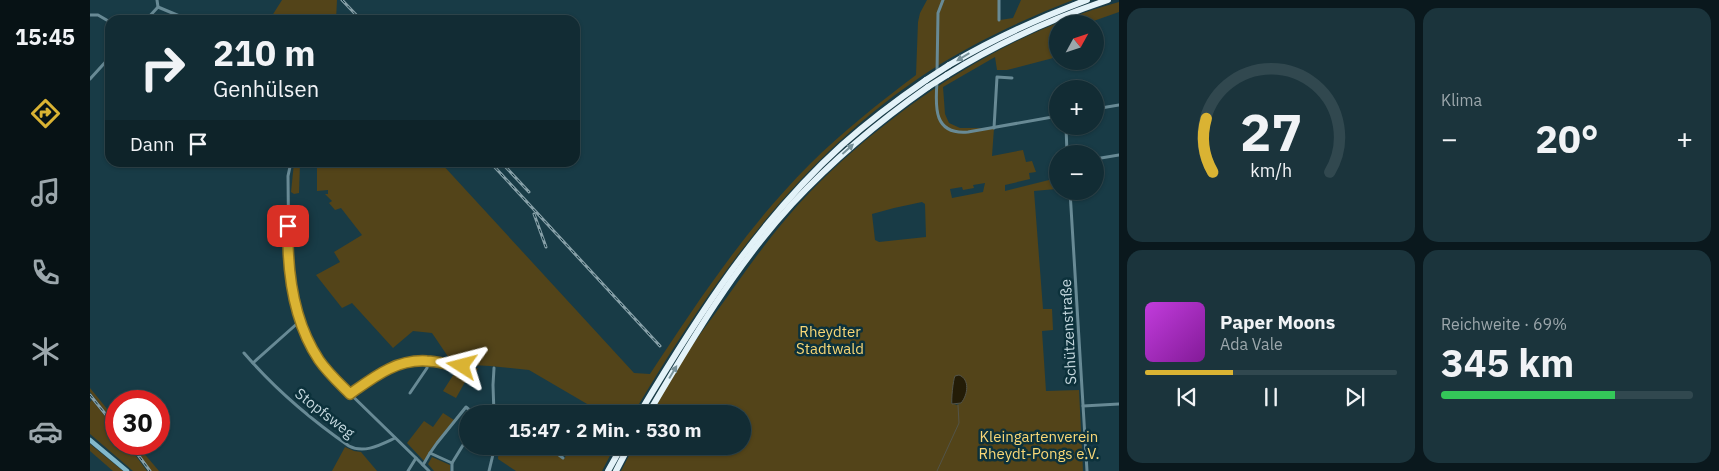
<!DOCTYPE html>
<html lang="de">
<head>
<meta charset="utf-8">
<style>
	:root { --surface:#122c34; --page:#1b343c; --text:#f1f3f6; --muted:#9ca7ac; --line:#31484f; --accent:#dab333 }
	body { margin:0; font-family:"IBM Plex Sans",sans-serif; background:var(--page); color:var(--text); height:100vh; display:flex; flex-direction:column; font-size:19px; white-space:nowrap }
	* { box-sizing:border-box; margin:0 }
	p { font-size:16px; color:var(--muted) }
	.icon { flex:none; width:28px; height:28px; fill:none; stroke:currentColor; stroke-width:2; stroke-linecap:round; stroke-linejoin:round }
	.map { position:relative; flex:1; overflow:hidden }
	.side { display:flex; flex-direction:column; gap:8px; padding:8px; background:#0a181d; width:600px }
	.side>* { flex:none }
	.hud { position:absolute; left:15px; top:15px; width:475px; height:152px; border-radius:15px; box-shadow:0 1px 4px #0004,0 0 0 1px var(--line); background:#122c34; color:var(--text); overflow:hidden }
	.needle { width:32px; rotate:50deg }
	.buttons { position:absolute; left:959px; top:15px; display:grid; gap:10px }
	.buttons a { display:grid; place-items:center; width:55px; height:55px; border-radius:50%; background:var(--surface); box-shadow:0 1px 4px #0004,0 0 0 1px var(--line); font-size:25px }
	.speed { position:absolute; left:15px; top:390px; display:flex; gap:10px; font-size:25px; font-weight:700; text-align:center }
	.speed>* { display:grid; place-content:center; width:65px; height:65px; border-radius:50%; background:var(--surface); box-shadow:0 1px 4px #0004,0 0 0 1px var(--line); line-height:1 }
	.speed .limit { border:8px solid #d22; background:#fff; color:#111 }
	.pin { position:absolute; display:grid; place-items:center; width:42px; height:42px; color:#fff; margin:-21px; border-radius:10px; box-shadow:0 2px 8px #0006 }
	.me { position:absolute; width:55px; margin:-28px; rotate:279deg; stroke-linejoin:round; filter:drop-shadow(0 0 4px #0008) }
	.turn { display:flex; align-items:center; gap:18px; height:105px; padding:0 25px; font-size:22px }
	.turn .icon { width:65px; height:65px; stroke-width:2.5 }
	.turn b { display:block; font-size:35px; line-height:42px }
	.then { display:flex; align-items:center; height:48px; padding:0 25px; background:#0003; gap:10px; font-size:19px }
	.big { font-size:38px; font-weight:700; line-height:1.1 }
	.side .widget { flex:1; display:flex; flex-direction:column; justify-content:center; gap:8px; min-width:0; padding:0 18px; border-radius:15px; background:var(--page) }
	.side .dial { align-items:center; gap:0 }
	.dial svg { height:130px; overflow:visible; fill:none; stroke:var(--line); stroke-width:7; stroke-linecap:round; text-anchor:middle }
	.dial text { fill:var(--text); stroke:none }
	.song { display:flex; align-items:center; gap:15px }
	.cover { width:60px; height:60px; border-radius:8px; background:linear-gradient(135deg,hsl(290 70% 55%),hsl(290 70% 35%)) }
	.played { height:5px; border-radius:2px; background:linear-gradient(90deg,var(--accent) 35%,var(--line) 35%) }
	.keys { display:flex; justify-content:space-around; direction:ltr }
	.heat { display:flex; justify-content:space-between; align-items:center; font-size:28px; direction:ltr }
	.charge { height:8px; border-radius:4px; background:linear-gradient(90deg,#34c759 69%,var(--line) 0) }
	.side .tiles { flex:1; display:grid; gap:8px; grid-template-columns:repeat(2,1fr) }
	.trip { position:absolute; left:369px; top:405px; width:292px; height:50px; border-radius:25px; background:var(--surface); box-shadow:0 1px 4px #0004,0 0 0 1px var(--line); font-weight:700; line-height:50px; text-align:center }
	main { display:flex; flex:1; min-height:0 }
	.dock { display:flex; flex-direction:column; width:90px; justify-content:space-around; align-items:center; background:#071215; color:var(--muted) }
	.dock .icon { width:35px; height:35px }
	.dock .active { color:var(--accent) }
	.dock b { font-size:22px; color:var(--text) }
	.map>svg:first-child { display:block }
	.green { fill:#534419; fill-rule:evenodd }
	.water { fill:#231c07; stroke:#535448 }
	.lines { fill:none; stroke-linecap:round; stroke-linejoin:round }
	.stream { stroke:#535448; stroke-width:1 }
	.street { stroke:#688a95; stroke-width:3 }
	.secondary { stroke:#83b9cb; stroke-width:4.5 }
	.highway { stroke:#e3f2f8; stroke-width:6 }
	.rail-casing { stroke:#87a0a8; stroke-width:3 }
	.rail { stroke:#0c313b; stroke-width:1; stroke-dasharray:4; stroke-linecap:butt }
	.highway-bridge { stroke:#e3f2f8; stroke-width:6 }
	.oneway { fill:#78929a }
	.route-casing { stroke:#8e7421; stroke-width:12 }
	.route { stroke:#dab333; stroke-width:9 }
	.labels { text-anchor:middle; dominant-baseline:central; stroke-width:5; stroke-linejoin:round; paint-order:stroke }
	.park-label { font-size:15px; fill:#f8d777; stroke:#0c313b }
	.street-label { font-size:15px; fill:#c4d7de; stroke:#0c313b }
</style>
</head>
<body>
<main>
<nav class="dock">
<b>15:45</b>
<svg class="icon active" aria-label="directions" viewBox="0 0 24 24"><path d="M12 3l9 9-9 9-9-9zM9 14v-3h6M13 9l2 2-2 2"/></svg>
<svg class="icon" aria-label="music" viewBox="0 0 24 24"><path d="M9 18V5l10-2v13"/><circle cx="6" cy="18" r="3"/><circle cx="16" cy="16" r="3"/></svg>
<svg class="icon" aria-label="phone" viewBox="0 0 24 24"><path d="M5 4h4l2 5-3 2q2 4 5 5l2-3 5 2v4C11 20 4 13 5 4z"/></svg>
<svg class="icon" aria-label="climate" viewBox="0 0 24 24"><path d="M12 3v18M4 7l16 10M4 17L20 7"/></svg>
<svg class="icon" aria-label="car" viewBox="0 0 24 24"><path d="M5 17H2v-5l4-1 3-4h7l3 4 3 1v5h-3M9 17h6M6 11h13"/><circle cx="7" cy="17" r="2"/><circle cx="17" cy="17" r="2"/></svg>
</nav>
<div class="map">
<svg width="1029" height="471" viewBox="0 0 1029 471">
	<rect width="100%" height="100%" fill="#183b46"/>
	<g class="green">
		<polygon points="192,0 247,0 246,20 180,19"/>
		<path d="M837,0H909L910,20L923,18L931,0H983C934,19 885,42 841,70C707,157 623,280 543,414H501L504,408L439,370L400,366L363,364L342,333L323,331L303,348L262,303L252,308L226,275L250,262L244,252L272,235L251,208L245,210L239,203L242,201L235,194H238V190L227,191V163H351L544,373L560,374C608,301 657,227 719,165C752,132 789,103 826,75L828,22L830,13Z"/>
		<path d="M1029,2V12L995,24H968L967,57L917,70H907L905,57L853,87L855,114L859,123L870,128H904L902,156L933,150L936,162L942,161L946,172L939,173L940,179L915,185V191L967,178V187H966V189L944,191L953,309H962L963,330L952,331L956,391L989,390L993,471H531L544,446H652V414H562C571,397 580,380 590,364C605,339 625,315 642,290C666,256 691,222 720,192C802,108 915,33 1029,2ZM895,183L893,192L862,198L860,189L872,187L873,190L884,188L883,185ZM832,202L835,204L836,237L789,242L785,240L782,214L804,208ZM863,380L871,403L867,405L861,403L864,390Z"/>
		<polygon points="204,163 210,163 209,193 204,194 201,192"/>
		<polygon points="388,368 380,384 375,382 366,398 353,391 367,369"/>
		<polygon points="0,388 26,420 26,425 0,392"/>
		<polygon points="2,400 26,430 26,444 37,444 57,471 43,471 0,434 0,402"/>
		<polygon points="353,413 364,420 341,449 334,461 317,443 334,421 343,427"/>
		<polygon points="0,444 33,471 23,471 0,451"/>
		<polygon points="41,444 46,444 69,471 61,471"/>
		<polygon points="409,446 457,446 474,459 481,446 525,446 512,471 426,471 408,459"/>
		<polygon points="255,447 264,451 271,452 287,471 242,471"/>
		<polygon points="342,457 360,465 360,471 344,471 338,464"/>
	</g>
	<path class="water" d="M869,375C880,379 878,395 871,403L862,404C861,401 863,380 865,376Z"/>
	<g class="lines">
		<polyline class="stream" points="847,471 869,423 868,405"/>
		<g class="street">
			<polyline points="68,7 99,20"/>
			<polyline points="0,15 8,15 20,22"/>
			<polyline points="56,20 68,7 67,0"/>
			<polyline points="909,20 909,0"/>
			<polyline points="847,73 848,13 853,0"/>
			<polyline points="0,79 20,57"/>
			<path d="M847,82C845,108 844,135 878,132L968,116"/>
			<polyline points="1005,109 1029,105"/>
			<polyline points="976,126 977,154"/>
			<polyline points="904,128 907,77 922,78"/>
			<polyline points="1005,159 1029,155"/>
			<polyline points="201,162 198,176 199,273 210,321 219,343 230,362 247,381 326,458 318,471"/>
			<polyline points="980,191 997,471"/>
			<path d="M154,353C185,389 220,419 259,446C274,454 290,445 305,438"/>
			<polyline points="163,363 210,321"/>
			<polyline points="320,393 337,368 338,361"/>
			<path d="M260,394C284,377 306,359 337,361C349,361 360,366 372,366"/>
			<polyline points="993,406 1029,404"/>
			<polyline points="404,411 409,411 413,414"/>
			<polyline points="404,414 403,385 404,368"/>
			<polyline points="457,446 473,458"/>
			<polyline points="340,453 347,443 376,407 384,414"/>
			<polyline points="326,458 339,471"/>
			<polyline points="362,463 378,437"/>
			<polyline points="333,465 340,453 362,463 362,471"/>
			<polyline points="399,471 405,446"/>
		</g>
		<polyline class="secondary" points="0,440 37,471"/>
		<g class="highway">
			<path d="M859,65C903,39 949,18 997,0"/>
			<path d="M857,75C908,43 961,19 1018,0"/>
			<path d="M549,414C607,317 668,221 752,145C779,121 807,100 836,80"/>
			<path d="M558,414C601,341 645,266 702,204C743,160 788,122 838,87"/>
			<polyline points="518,471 532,446"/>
			<polyline points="526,471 539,446"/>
		</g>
		<defs>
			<g id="rail">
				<polyline points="252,0 271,20"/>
				<polyline points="400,162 570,346"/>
				<polyline points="411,162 439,192"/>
				<polyline points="444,214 456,247"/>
				<polyline points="0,395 26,427"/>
				<polyline points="40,444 60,471"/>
			</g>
		</defs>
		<use href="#rail" class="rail-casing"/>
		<use href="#rail" class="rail"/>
		<g class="highway-bridge">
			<polyline points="836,80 859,65"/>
			<polyline points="838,87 857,75"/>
		</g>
	</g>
	<defs><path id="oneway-solid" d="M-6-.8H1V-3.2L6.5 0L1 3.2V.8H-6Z" transform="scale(1.25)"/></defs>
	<g class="oneway">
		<use href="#oneway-solid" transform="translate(873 57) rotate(149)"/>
		<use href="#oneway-solid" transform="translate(758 149) rotate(-42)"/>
		<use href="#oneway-solid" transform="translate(583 372) rotate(-59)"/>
	</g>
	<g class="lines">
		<defs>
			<path id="route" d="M198,226C197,271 203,321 229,360C238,373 249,383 260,394C284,377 306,359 337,361C349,361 360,366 372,366"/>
		</defs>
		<use href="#route" class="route-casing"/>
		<use href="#route" class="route"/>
	</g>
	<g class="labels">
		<g class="park-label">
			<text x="740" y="331">Rheydter<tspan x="740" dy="17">Stadtwald</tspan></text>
			<text x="949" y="436">Kleingartenverein<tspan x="949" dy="17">Rheydt-Pongs e.V.</tspan></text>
		</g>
		<g class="street-label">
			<text transform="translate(978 332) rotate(-93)">Schützenstraße</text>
			<text transform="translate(235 413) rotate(38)">Stopfsweg</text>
		</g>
	</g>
</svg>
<div class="buttons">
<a><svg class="needle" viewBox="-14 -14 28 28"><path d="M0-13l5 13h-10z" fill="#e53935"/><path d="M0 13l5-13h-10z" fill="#9ca7ac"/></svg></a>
<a>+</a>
<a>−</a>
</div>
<div class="speed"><div class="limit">30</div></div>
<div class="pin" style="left:198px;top:226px;background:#d93025"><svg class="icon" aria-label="arrive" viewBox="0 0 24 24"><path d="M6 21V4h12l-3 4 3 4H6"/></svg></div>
<svg class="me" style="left:372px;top:366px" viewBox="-20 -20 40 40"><path d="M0-17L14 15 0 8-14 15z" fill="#dab333" stroke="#fff" stroke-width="4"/></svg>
<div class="trip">15:47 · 2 Min. · 530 m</div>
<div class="hud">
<div class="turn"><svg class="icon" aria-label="right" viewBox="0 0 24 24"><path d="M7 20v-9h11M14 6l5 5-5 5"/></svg><div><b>210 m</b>Genhülsen</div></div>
<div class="then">Dann<svg class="icon" aria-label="arrive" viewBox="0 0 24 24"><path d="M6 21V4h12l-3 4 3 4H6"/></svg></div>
</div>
</div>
<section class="side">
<div class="tiles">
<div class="widget dial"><svg viewBox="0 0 100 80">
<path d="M14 69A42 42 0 1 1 86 69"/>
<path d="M14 69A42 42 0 0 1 10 36" stroke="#dab333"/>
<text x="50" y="56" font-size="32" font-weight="700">27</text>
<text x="50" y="72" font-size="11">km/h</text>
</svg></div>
<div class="widget"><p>Klima</p>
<div class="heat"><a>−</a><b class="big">20°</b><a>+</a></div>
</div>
<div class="widget">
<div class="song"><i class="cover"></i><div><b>Paper Moons</b><p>Ada Vale</p></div></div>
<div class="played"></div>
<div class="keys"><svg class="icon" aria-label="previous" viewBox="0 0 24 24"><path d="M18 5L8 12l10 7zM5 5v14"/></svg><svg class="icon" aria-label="pause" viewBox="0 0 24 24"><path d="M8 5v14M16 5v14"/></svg><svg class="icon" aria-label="next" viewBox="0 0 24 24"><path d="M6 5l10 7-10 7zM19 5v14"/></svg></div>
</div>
<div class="widget"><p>Reichweite · 69%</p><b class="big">345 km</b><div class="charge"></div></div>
</div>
</section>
</main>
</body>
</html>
